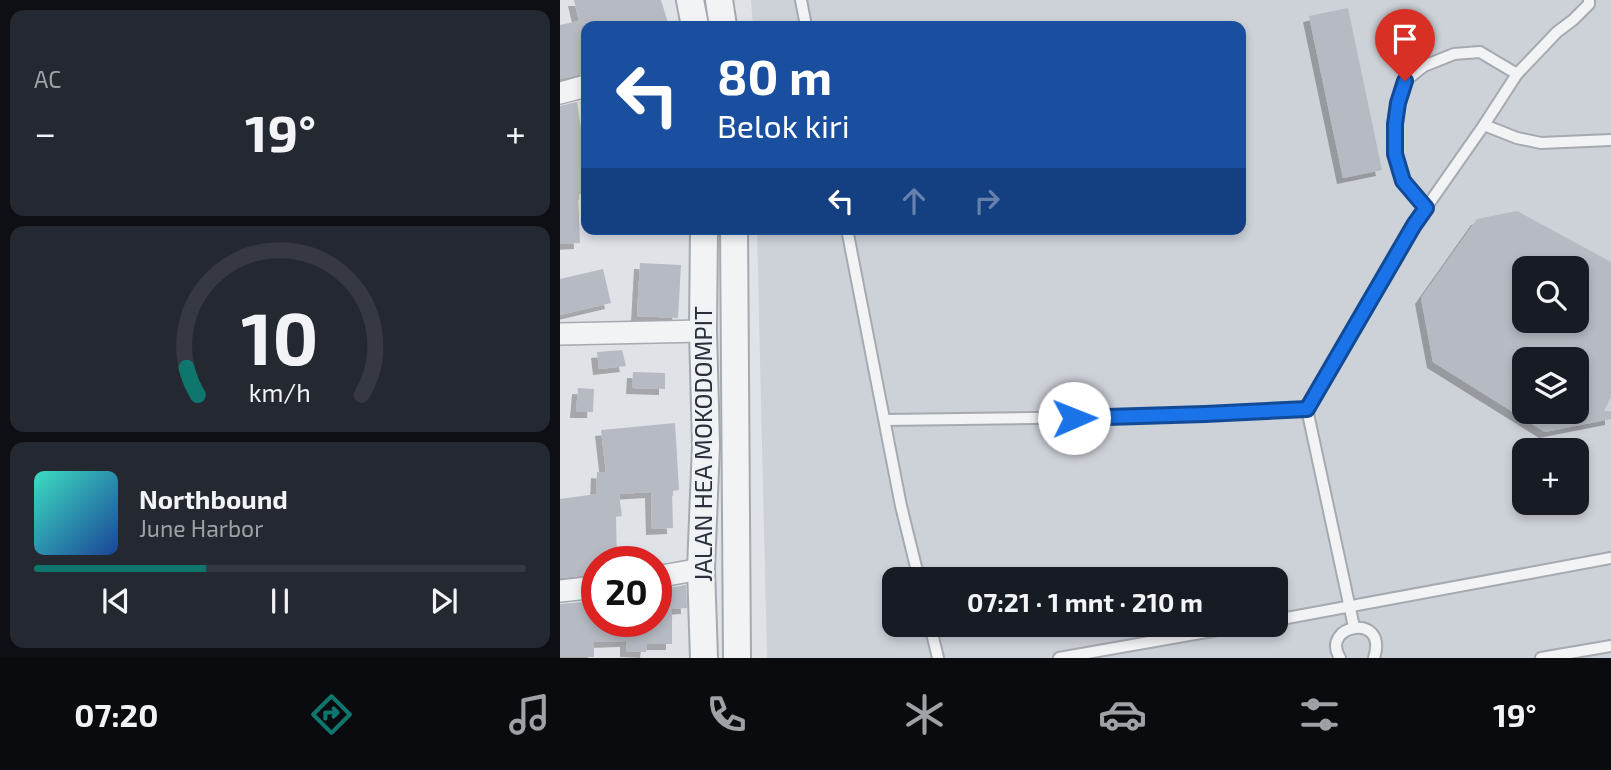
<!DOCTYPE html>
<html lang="id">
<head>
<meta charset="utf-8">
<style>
	:root { --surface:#171b24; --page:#242831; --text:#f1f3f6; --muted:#9ea1a6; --line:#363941; --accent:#0f766e }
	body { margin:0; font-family:"Exo 2",sans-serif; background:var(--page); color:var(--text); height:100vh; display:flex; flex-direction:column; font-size:26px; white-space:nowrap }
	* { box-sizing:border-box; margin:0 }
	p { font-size:23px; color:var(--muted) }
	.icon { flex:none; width:38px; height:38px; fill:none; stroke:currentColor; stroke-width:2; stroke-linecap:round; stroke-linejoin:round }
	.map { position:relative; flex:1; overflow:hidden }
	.sheet { display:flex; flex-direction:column; gap:10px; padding:10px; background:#0d0f14; width:560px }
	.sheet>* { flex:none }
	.hud { position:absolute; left:21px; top:21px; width:665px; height:214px; border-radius:14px; box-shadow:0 4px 10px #0003; background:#1a4fa0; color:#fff; overflow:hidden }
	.tools { position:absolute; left:952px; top:256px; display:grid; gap:14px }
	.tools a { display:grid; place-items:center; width:77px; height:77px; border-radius:14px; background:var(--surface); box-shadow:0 4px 10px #0003; font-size:35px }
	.speed { position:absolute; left:21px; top:546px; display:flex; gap:14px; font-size:35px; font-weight:700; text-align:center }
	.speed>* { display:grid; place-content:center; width:91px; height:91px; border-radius:50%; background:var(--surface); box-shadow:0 4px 10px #0003; line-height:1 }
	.speed .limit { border:10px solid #d22; background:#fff; color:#111 }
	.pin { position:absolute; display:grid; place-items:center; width:60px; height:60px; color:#fff; margin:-72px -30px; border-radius:50% 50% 50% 0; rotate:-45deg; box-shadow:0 0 7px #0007 }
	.pin .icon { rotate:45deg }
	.me { position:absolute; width:77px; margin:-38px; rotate:89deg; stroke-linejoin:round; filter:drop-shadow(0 0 5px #0008) }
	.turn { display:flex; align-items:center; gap:24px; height:147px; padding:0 21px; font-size:32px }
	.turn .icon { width:91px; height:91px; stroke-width:2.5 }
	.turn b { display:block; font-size:49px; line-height:60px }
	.lanes { display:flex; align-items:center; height:66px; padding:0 21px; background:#0003; justify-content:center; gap:35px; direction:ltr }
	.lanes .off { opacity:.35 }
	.big { font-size:52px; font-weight:700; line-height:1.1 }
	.sheet .widget { flex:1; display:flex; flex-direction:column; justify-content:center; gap:10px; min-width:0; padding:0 24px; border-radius:14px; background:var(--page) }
	.sheet .dial { align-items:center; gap:0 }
	.dial svg { height:182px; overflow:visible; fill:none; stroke:var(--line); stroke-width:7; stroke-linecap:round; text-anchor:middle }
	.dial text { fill:var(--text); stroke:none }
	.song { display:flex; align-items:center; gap:21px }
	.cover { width:84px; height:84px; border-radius:10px; background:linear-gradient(135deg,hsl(170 70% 55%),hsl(220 70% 35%)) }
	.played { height:7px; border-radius:4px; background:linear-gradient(90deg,var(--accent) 35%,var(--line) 35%) }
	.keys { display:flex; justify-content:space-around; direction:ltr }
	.heat { display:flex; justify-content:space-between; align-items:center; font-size:38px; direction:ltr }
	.trip { position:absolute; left:322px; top:567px; width:406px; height:70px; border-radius:14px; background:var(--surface); box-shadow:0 4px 10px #0003; font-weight:700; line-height:70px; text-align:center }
	.dock { display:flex; height:112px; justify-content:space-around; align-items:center; background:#090b0e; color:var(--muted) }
	.dock .icon { width:49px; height:49px }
	.dock .on { color:var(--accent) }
	.dock b { font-size:32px; color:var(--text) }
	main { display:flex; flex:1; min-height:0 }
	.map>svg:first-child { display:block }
	.built { fill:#cdd1d8; fill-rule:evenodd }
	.building { fill:#b6bbc3; fill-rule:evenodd; filter:url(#shadow) }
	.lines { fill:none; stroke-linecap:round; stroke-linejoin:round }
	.service-casing { stroke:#a5a9b0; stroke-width:14 }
	.minor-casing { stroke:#a5a9b0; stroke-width:24 }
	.tertiary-casing { stroke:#a5a9b0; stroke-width:30 }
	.service { stroke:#f1f3f5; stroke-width:10 }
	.minor { stroke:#f1f3f5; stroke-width:21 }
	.tertiary { stroke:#f1f3f5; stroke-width:26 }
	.route-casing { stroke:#114b97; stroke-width:18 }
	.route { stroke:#1a73e8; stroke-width:12 }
	.labels { text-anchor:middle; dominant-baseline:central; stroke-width:5; stroke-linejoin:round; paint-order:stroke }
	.street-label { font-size:24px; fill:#29303c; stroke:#eef1f5 }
</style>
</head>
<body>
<main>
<section class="sheet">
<div class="widget"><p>AC</p>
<div class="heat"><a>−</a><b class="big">19°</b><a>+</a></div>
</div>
<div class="widget dial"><svg viewBox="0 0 100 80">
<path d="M14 69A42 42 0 1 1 86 69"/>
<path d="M14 69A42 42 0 0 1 9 57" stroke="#0f766e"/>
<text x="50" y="56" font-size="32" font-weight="700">10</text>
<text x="50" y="72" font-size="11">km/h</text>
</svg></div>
<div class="widget">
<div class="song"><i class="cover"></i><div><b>Northbound</b><p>June Harbor</p></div></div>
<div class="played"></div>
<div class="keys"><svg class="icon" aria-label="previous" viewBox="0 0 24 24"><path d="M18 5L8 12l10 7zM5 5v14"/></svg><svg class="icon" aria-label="pause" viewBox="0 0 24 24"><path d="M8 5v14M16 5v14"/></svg><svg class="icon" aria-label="next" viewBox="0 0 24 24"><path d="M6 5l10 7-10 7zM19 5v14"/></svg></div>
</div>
</section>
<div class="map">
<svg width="1051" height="658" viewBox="0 0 1051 658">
	<defs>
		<filter id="shadow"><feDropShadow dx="-6" dy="6" stdDeviation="0" flood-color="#0004"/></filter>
	</defs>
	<rect width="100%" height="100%" fill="#dfe2e7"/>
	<path class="built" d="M191,0H1051V658H207L197,229H681V26H193ZM964,268H1017V320H964ZM964,359H1017V411H964ZM964,450H1017V502H964ZM334,579H716V625H334Z"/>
	<g class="building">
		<polygon points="14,0 101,0 109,26 21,26 26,47 26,73 0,79 0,25 19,21"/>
		<polygon points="788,8 822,170 783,178 749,16"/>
		<polygon points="17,102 26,161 25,194 18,194 20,243 0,244 0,106"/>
		<path d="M957,211L1051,262V397L1044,411H1051V419L985,432L873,362L861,298L917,219ZM964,268H1017V320H964ZM964,359H1017V411H964Z"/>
		<polygon points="80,263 121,265 118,318 77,316"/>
		<polygon points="43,269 51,303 0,315 0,279"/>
		<polygon points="62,350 66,366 39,369 37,352"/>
		<polygon points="73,372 105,373 105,389 72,388"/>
		<polygon points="18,388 34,389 33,412 16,412"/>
		<polygon points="115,423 119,490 112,491 113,528 92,529 91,492 59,494 62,516 56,517 57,562 37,562 37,574 0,578 0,499 36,494 37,472 46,473 41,430"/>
		<polygon points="126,585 127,608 112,609 112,644 87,644 86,652 66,651 66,641 34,642 34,657 0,657 0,604 34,601 34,621 96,621 96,590"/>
	</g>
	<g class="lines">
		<defs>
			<g id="service">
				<polyline points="241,0 246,26"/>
				<polyline points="924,125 957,138 981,143 1051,140"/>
				<polyline points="866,208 843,181 835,154 835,124 838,103 845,81 864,66 894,54 920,52 957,74"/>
				<polyline points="287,229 341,506 359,579"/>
				<polyline points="325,420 542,417 747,409"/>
				<polyline points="716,620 1051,558"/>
				<polyline points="370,625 378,658"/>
				<polyline points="794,627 747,409 854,225 924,125 957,74 997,32 1013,20 1029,4 1029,0"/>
				<polyline points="499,658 686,625"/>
				<path d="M780,658C759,625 829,611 814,658"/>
				<polyline points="981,658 1051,646"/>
			</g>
			<g id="minor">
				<polyline points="0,93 26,86"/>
				<polyline points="0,334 143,331"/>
				<polyline points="96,577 141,569"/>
				<polyline points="0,591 37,587"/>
			</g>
			<g id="tertiary">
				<polyline points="130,0 135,26"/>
				<polyline points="159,0 163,26"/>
				<polyline points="174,229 177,658"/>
				<polyline points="144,658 141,569 146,445 143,331 144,229"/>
			</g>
		</defs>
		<use href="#service" class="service-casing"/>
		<use href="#minor" class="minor-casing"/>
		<use href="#tertiary" class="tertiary-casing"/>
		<use href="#service" class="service"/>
		<use href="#minor" class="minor"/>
		<use href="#tertiary" class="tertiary"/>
	</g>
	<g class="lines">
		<defs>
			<polyline id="route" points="514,418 645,414 747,409 854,225 866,208 843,181 835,154 835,124 838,103 845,81"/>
		</defs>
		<use href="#route" class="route-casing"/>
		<use href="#route" class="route"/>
	</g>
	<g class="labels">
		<g class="street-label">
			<text transform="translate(142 444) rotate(-90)">JALAN HEA MOKODOMPIT</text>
		</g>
	</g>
</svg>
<div class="tools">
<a><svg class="icon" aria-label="search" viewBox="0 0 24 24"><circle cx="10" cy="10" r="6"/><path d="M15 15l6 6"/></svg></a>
<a><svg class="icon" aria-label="layers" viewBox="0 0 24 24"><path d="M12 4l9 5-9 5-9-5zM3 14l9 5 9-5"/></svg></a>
<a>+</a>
</div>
<div class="speed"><div class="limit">20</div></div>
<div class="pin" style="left:845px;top:81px;background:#d93025"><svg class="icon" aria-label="arrive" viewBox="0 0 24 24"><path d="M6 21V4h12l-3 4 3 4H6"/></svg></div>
<svg class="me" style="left:514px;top:418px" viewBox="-20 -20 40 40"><circle r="19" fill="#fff"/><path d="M0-13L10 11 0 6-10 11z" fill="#1a73e8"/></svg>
<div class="trip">07:21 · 1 mnt · 210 m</div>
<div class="hud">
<div class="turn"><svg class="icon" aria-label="left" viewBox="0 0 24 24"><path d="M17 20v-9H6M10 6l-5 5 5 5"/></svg><div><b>80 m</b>Belok kiri</div></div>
<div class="lanes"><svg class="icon" aria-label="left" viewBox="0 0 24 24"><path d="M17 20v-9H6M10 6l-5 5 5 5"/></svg><svg class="icon off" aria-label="ahead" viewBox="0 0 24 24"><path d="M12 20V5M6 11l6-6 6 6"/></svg><svg class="icon off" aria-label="right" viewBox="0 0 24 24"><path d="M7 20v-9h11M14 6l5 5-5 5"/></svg></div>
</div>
</div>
</main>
<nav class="dock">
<b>07:20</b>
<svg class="icon on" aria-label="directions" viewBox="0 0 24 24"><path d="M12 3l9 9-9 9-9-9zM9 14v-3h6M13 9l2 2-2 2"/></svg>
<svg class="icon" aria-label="music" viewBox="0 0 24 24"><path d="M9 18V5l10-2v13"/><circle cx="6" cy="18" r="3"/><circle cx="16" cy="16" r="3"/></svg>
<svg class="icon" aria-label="phone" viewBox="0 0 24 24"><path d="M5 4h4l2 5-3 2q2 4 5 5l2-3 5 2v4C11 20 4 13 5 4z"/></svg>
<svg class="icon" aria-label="climate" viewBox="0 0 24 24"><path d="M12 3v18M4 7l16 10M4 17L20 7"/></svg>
<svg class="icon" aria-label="car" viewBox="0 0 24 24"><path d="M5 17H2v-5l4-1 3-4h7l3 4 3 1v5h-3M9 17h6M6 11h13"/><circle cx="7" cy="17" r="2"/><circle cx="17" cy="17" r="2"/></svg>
<svg class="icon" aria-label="filters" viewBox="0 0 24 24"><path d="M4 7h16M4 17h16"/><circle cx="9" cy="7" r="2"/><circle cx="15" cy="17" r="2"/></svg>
<b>19°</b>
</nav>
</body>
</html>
